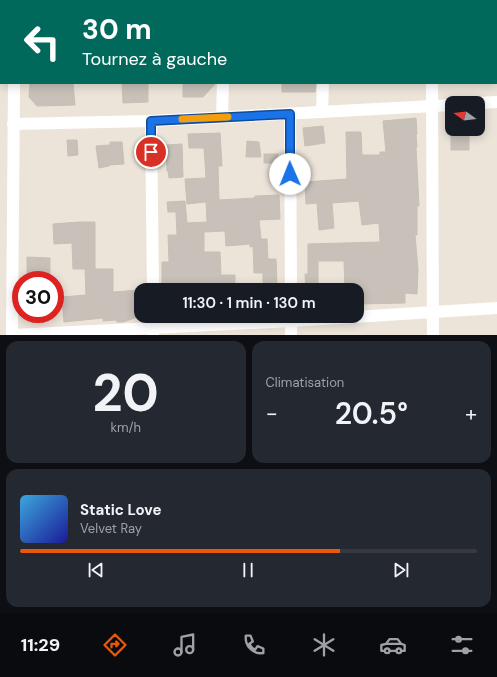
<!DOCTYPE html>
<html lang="fr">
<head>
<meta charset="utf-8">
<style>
	:root { --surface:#171b24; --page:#242831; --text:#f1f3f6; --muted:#9ea1a6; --line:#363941; --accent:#ea580c }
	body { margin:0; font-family:"DM Sans",sans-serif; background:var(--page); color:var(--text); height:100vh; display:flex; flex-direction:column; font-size:15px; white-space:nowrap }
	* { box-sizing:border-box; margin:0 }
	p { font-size:13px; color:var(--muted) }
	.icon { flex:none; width:22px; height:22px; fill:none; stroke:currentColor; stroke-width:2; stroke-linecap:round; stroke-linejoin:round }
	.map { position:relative; height:335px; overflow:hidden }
	.side { display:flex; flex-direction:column; gap:6px; padding:6px; background:#0d0f14; flex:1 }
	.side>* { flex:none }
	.banner { position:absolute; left:0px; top:0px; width:497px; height:84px; box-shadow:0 2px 10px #0003; background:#00695c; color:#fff; overflow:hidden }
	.needle { width:26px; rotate:285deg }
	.buttons { position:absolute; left:445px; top:96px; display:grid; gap:8px }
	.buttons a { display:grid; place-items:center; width:40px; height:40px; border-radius:8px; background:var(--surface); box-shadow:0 2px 10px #0003; font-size:20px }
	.speed { position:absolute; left:12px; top:271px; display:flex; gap:8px; font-size:20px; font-weight:700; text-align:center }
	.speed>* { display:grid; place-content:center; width:52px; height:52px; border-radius:50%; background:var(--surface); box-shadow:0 2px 10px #0003; line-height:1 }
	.speed .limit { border:6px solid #d22; background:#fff; color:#111 }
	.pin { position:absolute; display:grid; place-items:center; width:34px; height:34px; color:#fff; margin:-17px; border:2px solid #fff; border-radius:50%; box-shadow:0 1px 4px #0007 }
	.me { position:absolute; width:44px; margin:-22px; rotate:359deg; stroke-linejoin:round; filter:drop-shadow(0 0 3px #0008) }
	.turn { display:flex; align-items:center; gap:14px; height:84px; padding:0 16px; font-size:18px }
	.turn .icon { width:52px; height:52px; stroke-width:2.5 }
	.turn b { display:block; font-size:28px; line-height:34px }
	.big { font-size:30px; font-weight:600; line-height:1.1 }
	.side .widget { flex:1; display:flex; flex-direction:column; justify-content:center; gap:6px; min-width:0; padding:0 14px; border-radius:12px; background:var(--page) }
	.side .dial { align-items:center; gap:0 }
	.dial b { font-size:52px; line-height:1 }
	.song { display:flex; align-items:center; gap:12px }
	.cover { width:48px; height:48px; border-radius:6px; background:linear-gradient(135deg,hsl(200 70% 55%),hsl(240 70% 35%)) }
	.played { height:4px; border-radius:2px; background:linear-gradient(90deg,var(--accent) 70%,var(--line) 70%) }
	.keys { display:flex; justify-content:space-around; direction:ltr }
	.heat { display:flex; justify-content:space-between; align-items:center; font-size:22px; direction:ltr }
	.side .tiles { flex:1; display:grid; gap:6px; grid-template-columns:1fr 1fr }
	.widget:last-child { grid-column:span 2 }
	.trip { position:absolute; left:134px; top:283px; width:230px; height:40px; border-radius:12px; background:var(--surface); box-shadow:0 2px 10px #0003; font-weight:600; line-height:40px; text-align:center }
	.tab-bar { display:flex; height:64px; justify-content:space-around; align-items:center; background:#090b0e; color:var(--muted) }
	.tab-bar .icon { width:28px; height:28px }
	.tab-bar .selected { color:var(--accent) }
	.tab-bar b { font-size:18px; color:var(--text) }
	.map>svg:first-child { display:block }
	.building { fill:#c7c1b9; stroke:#c7c0b3 }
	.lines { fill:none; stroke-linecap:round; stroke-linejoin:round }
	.street { stroke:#fff; stroke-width:12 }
	.route-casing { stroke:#114b97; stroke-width:10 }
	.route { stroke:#1a73e8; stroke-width:7 }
	.slow { stroke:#f59e0b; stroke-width:7 }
</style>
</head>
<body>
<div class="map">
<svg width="497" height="335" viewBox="0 0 497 335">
	<rect width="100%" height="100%" fill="#ece4d9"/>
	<g class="building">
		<polygon points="30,83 73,83 75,105 37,106 29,97"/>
		<polygon points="122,83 148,83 148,102 123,103"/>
		<polygon points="183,83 216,83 203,97 183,97"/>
		<polygon points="282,83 316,83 315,92 282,92"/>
		<polygon points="416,118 417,134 416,135 417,147 416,147 419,206 417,206 417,235 415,235 418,269 417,294 405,293 405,303 357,304 357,290 345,290 344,261 318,261 318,284 315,284 315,290 306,290 305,274 308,274 308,244 380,242 379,223 362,225 359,201 332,203 334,228 319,230 317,203 306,204 305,182 347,179 346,132 361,132 362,155 380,155 380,152 386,152 383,121"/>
		<polygon points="323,126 325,143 305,146 303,128"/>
		<rect x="451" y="131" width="18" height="19"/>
		<polygon points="220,133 222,166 218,166 219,200 255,198 255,196 279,195 280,219 259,220 261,239 267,239 268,259 276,259 277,285 263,285 263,273 254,273 253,246 250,247 250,244 226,246 225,231 204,232 204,252 220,252 221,275 235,275 235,290 162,290 162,262 169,262 168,235 177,235 176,212 168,212 167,202 185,201 187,223 207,222 206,202 187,204 185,179 206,178 204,148 189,148 188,134"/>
		<polygon points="67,140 77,140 78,155 68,156"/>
		<polygon points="247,141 259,142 261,157 246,157"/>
		<polygon points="110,142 122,142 124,164 109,165 109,166 99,168 96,146 110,145"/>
		<polygon points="182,144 183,177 169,178 168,171 167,171 166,145"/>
		<rect x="264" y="154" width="14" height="9"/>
		<polygon points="79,222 95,222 95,269 113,269 113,292 140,290 141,314 135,318 123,322 117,322 116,320 103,321 103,318 64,322 62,297 86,295 85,269 73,269 72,243 54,244 53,224"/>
		<polygon points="27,257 50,258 50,274 27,273"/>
	</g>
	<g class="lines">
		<g class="street">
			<polyline points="15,1 15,0"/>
			<polyline points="223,1 223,0"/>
			<polyline points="323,1 323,0"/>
			<polyline points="432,1 432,0"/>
			<polyline points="432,83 433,335"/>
			<polyline points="478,103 497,102"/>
			<polyline points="322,112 323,83"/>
			<polyline points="290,114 291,290"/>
			<polyline points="222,117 223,83"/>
			<polyline points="151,121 153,290"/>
			<polyline points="13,124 151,121 452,105"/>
			<polyline points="153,316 153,335"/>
			<polyline points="291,316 291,335"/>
			<polyline points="12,335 14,83"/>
			<polyline points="14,335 291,321 497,308"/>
		</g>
	</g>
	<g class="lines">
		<defs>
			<polyline id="route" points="151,152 151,121 290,114 290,174"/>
		</defs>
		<use href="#route" class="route-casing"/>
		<use href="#route" class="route"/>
		<polyline class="slow" points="182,119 228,117"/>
	</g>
</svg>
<div class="buttons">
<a><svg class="needle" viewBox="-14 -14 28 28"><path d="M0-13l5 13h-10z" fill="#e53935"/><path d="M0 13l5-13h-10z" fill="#9ea1a6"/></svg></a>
</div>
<div class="speed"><div class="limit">30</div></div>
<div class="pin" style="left:151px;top:152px;background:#d93025"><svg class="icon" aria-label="arrive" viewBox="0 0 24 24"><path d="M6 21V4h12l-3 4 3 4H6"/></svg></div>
<svg class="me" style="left:290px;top:174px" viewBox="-20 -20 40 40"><circle r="19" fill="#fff"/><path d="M0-13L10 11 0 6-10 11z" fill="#1a73e8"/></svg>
<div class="trip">11:30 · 1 min · 130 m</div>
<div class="banner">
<div class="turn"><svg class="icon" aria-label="left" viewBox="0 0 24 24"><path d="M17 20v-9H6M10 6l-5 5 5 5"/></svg><div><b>30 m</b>Tournez à gauche</div></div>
</div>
</div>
<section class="side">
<div class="tiles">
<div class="widget dial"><b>20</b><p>km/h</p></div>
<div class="widget"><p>Climatisation</p>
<div class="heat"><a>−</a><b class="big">20.5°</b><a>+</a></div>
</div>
<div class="widget">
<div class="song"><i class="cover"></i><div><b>Static Love</b><p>Velvet Ray</p></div></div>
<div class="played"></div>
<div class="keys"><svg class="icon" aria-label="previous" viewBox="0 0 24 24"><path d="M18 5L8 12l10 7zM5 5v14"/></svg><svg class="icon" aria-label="pause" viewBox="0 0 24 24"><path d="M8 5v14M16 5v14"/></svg><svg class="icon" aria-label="next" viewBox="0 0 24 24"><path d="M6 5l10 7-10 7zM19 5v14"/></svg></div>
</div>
</div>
</section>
<nav class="tab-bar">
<b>11:29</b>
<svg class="icon selected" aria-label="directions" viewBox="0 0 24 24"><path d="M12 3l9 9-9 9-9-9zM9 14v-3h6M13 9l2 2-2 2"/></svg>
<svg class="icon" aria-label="music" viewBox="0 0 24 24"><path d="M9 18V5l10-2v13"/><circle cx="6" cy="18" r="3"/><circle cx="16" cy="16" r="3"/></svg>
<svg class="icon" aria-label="phone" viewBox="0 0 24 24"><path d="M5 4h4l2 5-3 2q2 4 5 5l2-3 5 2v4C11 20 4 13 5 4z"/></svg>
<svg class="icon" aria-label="climate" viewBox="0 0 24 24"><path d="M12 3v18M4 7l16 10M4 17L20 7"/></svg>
<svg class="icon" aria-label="car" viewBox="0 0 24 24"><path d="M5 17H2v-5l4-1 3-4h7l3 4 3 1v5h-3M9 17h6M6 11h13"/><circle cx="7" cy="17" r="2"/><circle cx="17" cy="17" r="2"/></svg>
<svg class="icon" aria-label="filters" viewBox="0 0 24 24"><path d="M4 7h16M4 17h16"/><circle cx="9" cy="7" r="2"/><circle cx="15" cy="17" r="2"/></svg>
</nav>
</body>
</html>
